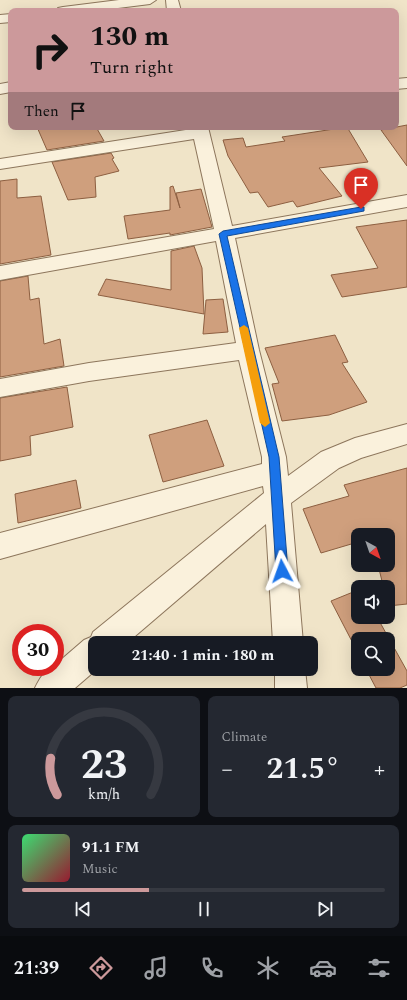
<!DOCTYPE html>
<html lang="en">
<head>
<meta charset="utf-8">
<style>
	:root { --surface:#171b24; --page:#242831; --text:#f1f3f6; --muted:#9ea1a6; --line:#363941; --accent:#cc999b }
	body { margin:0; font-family:Spectral,serif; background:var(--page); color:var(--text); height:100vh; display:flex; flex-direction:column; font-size:15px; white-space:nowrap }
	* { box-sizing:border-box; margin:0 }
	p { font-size:13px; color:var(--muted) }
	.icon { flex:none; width:22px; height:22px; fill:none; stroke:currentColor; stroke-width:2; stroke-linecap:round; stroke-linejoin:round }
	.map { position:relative; height:688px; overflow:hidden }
	.details { display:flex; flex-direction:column; gap:8px; padding:8px; background:#0d0f14; flex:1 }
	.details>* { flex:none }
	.hud { position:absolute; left:8px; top:8px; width:391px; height:122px; border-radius:8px; box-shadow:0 4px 16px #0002; background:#cc999b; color:#111; overflow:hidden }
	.needle { width:26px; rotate:140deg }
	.tools { position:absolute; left:351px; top:528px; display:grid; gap:8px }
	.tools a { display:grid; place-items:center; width:44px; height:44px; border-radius:8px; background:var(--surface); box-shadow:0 4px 16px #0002; font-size:20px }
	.speed { position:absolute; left:12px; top:624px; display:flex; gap:8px; font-size:20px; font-weight:700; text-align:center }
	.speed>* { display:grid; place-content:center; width:52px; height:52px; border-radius:50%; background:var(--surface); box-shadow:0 4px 16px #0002; line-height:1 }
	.speed .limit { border:6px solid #d22; background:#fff; color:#111 }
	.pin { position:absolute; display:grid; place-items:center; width:34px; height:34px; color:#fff; margin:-41px -17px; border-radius:50% 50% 50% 0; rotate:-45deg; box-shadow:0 0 4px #0007 }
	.pin .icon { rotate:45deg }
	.me { position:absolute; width:44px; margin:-22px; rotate:356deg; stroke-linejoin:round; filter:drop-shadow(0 0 3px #0008) }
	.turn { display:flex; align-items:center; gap:14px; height:84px; padding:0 16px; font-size:18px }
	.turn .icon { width:52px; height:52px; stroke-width:2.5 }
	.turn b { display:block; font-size:28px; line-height:34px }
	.then { display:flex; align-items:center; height:38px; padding:0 16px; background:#0003; gap:8px; font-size:15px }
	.big { font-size:30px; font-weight:700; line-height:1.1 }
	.details .card { flex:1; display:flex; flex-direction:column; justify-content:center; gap:6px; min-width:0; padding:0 14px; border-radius:8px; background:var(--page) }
	.details .dial { align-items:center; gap:0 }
	.dial svg { height:104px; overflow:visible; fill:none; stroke:var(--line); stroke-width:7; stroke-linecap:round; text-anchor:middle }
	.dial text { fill:var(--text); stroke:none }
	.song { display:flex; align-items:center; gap:12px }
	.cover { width:48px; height:48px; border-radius:6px; background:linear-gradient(135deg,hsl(140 70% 55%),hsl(350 70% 35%)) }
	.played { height:4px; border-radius:2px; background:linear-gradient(90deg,var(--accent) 35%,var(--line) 35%) }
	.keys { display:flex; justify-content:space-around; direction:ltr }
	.heat { display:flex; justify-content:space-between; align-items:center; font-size:22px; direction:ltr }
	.details .tiles { flex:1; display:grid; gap:8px; grid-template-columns:1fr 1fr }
	.card:last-child { grid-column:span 2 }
	.trip { position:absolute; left:88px; top:636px; width:230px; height:40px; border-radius:8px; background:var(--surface); box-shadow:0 4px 16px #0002; font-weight:700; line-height:40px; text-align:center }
	.menu { display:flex; height:64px; justify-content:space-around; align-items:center; background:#090b0e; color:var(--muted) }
	.menu .icon { width:28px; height:28px }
	.menu .selected { color:var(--accent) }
	.menu b { font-size:18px; color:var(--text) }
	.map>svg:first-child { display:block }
	.building { fill:#cf9f7d; stroke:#8d5f41 }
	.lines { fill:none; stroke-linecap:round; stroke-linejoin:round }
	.minor-casing { stroke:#8d765c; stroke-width:2 }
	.minor { fill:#faf1dc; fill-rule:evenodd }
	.route { fill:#1a73e8; stroke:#114b97 }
	.slow { fill:#f59e0b }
</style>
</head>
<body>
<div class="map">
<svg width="407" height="688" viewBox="0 0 407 688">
	<rect width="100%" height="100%" fill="#f0e4c8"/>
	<g class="building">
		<polygon points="407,125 407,166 381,130"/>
		<polygon points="37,127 96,127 104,141 47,150"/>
		<polygon points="347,127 368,162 319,168 342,196 297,207 293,201 268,207 258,192 250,193 228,156 223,140 243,138 246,147 285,141 282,137"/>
		<polygon points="111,153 114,158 112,159 119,171 95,177 96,197 68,200 52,162"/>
		<polygon points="17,179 17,198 41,196 51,255 0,264 0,181"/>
		<polygon points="173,186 180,208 176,193 201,189 212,227 170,235 170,233 128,239 124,216 170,210 170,187"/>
		<polygon points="407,220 407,287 342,297 331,275 378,268 356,227"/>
		<polygon points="194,246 202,268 204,314 98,295 106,279 171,290 171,251"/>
		<polygon points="28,276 30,300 39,298 44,344 60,339 64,366 0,377 0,281"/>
		<polygon points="223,299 228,332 203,334 206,300"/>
		<polygon points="335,335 348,362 342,363 367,402 329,415 282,421 272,384 279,383 265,348"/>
		<polygon points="67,387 73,427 30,436 31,455 0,461 0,398"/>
		<polygon points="207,420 224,466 163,482 149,435"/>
		<polygon points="407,468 407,604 388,606 388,587 367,587 382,581 378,565 388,565 388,535 358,535 358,542 321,553 303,509 349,496 344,485"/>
		<polygon points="76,480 81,508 18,523 15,494"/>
		<polygon points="358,590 358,617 377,617 407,671 407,685 400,688 376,688 366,669 388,669 388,639 358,639 358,653 331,601"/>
	</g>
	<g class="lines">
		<defs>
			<g id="minor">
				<polygon points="119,0 156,0 150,4 94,11 56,11 58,8 63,7"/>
				<polygon points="166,0 178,0 181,11 167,11"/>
				<polygon points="11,14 11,22 0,23 0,15"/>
				<polygon points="407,78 407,88 396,89 396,79"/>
				<polygon points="11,82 11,92 0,94 0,84"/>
				<path d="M192,127H208L232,226L407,195V207L235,238L259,350L286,457L288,476L321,452L355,438L407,424V444L361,458L339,468L291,503L303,643H273L266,524L127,643H95V669H97L75,688H35C39,680 45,668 55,667V665L84,640L91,637L93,632L264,493L263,486L0,559V533L262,464V457L239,360L89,381L0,397V379L89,363L236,343L216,241L0,280V266L214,229L194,139L0,169V159L192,129Z"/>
				<polygon points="275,669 305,669 307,688 275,688"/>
			</g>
		</defs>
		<use href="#minor" class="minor-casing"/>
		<use href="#minor" class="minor"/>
	</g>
	<polygon class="route" points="361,207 364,207 364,211 227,236 279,457 288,571 286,575 282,576 278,575 276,571 269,457 219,234 223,231"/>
	<polygon class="slow" points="244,325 248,328 270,423 265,427 260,423 239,328"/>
</svg>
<div class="tools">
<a><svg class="needle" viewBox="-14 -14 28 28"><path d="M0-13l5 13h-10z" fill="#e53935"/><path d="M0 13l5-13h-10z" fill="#9ea1a6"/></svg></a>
<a><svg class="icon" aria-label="sound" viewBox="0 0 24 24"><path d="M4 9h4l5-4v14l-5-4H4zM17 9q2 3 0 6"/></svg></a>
<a><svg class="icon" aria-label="search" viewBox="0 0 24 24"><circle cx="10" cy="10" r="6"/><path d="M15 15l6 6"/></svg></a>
</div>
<div class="speed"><div class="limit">30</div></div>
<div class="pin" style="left:361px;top:209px;background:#d93025"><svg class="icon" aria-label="arrive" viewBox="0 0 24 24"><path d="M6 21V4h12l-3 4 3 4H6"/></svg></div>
<svg class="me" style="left:282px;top:571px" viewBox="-20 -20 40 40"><path d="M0-17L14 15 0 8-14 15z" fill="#1a73e8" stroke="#fff" stroke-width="4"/></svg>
<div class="trip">21:40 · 1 min · 180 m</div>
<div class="hud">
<div class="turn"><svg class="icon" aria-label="right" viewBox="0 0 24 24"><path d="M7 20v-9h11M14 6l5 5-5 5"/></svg><div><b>130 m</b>Turn right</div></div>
<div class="then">Then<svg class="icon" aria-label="arrive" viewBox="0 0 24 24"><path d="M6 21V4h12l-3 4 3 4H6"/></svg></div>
</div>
</div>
<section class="details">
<div class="tiles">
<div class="card dial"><svg viewBox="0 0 100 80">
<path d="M14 69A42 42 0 1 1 86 69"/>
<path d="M14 69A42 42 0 0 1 9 41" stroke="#cc999b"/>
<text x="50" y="56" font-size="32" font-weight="700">23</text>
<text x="50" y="72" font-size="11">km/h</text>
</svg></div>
<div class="card"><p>Climate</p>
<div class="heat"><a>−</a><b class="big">21.5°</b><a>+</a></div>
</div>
<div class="card">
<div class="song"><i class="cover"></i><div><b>91.1 FM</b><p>Music</p></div></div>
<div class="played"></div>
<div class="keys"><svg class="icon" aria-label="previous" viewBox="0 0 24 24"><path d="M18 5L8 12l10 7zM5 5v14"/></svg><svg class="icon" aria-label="pause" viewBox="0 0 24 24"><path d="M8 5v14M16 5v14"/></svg><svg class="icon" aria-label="next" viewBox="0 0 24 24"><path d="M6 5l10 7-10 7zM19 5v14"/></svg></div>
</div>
</div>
</section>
<nav class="menu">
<b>21:39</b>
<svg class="icon selected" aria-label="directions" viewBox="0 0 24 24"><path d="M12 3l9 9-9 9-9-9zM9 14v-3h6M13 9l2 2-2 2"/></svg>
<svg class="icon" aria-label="music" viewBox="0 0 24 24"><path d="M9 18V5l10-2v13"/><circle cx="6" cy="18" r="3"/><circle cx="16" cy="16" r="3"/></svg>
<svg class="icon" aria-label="phone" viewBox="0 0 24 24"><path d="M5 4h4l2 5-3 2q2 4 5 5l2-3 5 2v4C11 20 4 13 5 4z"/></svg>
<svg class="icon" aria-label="climate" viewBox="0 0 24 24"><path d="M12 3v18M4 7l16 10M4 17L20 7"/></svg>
<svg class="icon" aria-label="car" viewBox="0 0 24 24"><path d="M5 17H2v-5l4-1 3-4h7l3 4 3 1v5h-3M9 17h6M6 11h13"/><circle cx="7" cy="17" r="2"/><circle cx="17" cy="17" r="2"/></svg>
<svg class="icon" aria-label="filters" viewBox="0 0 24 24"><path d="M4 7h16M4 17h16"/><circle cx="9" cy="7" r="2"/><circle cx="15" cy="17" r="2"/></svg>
</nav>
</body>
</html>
